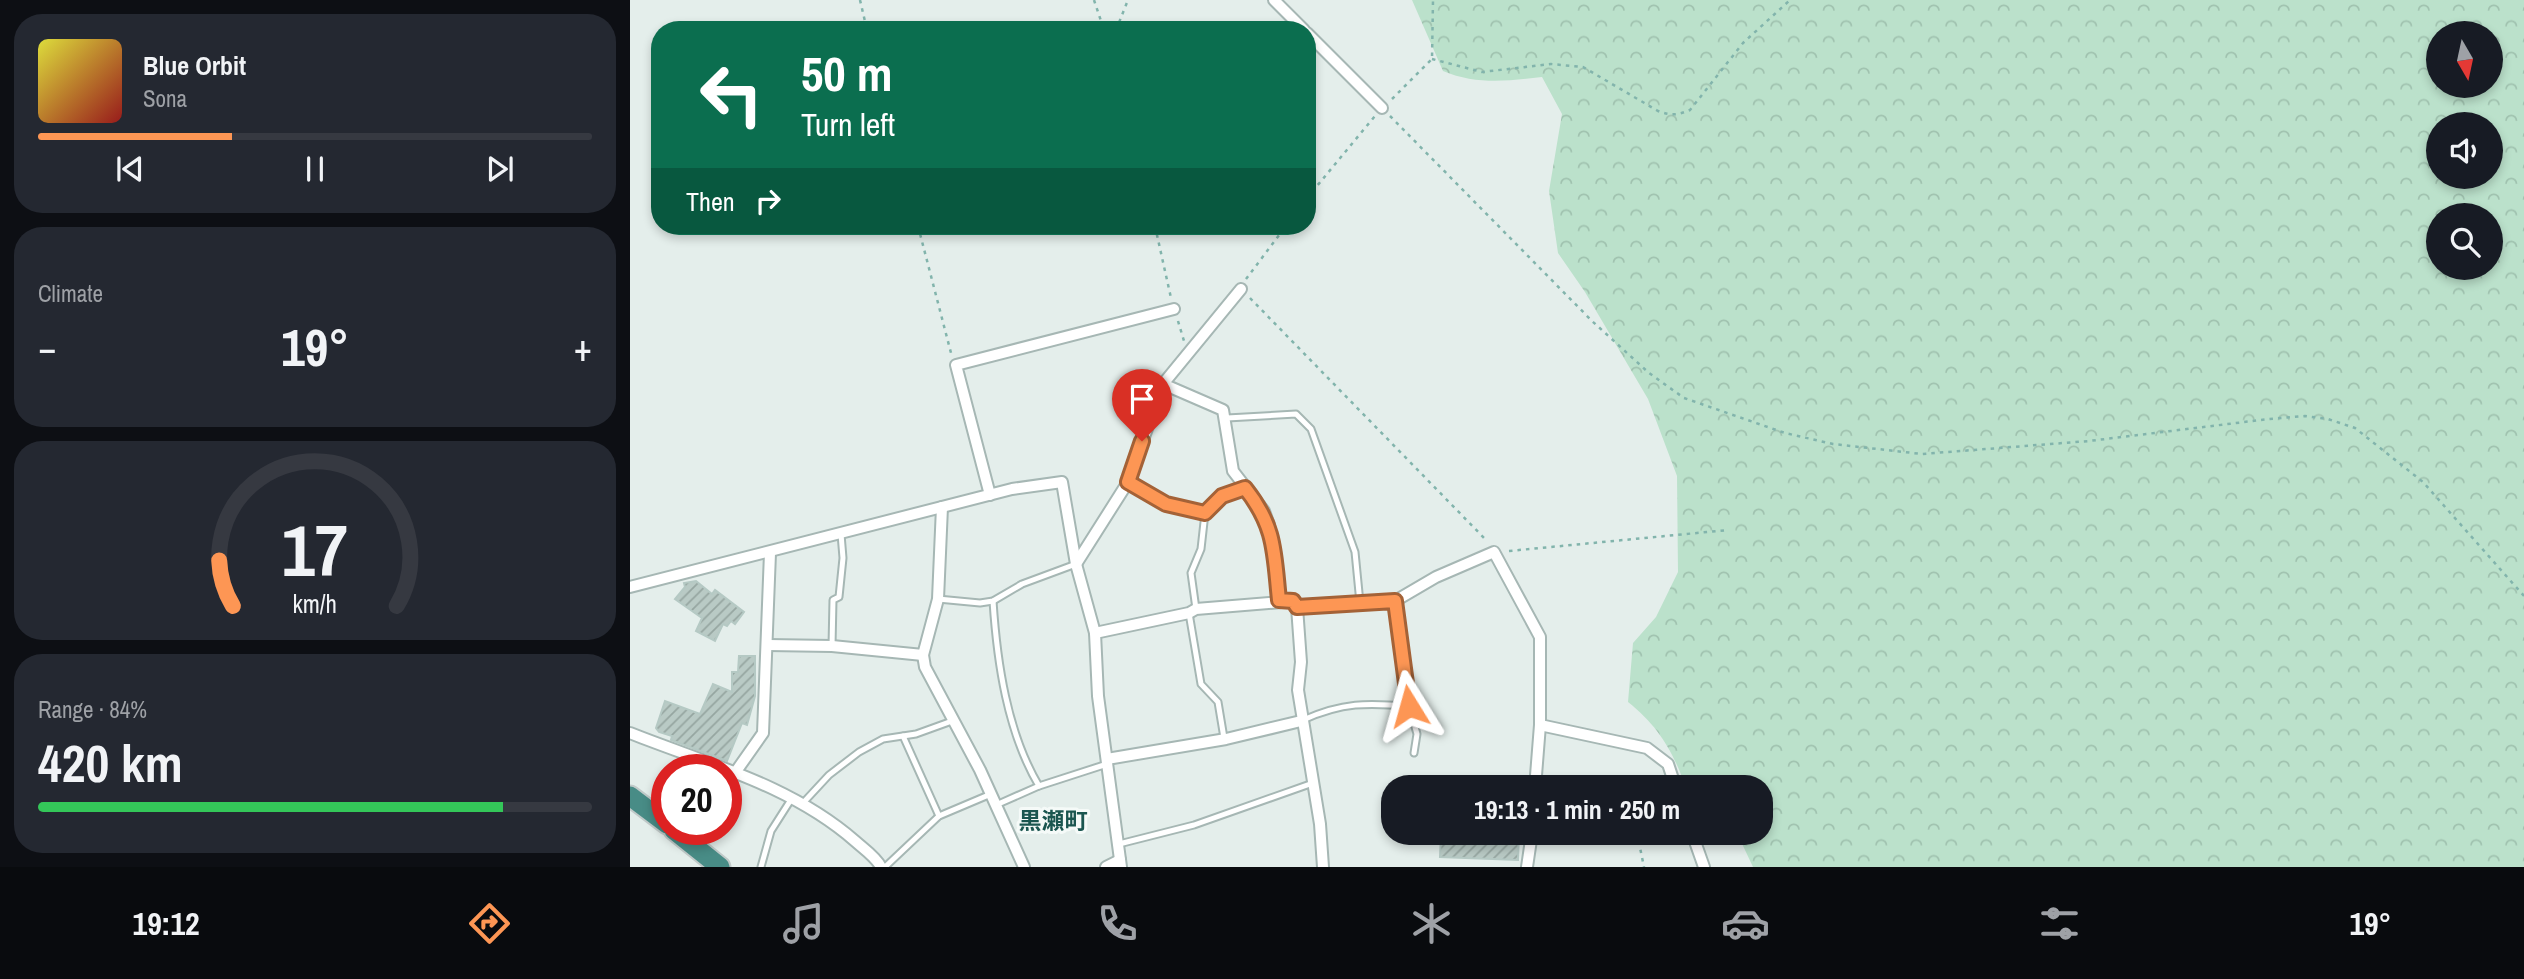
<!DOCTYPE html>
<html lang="en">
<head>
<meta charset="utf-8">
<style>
	:root { --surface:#171b24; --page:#242831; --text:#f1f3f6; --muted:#9ea1a6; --line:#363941; --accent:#fd9654 }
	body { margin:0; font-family:"Archivo Narrow","Noto Sans JP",sans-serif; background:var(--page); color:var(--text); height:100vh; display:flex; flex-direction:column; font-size:26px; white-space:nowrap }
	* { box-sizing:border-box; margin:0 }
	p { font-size:23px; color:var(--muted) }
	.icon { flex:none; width:38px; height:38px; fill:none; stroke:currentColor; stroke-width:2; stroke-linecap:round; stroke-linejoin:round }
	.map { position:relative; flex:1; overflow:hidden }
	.panel { display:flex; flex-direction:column; gap:14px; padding:14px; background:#0d0f14; width:630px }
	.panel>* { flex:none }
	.top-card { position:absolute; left:21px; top:21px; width:665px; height:214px; border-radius:28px; box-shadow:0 4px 10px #0003; background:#0b6e4f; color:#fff; overflow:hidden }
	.needle { width:46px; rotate:171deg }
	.fabs { position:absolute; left:1796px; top:21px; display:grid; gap:14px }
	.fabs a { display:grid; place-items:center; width:77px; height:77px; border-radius:50%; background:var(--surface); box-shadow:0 4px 10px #0003; font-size:35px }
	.speed { position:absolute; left:21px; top:754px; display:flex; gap:14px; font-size:35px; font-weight:700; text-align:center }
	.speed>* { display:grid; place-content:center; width:91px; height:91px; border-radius:50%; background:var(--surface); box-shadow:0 4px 10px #0003; line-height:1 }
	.speed .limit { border:10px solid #d22; background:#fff; color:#111 }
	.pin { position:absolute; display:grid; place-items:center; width:60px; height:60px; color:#fff; margin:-72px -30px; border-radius:50% 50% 50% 0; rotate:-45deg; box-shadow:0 0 7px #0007 }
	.pin .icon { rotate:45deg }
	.me { position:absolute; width:77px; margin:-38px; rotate:352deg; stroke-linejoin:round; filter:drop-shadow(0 0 5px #0008) }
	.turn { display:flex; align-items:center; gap:24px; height:147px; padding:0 35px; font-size:32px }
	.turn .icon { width:91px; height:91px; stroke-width:2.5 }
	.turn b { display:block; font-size:49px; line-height:60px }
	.then { display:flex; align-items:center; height:66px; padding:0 35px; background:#0003; gap:14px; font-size:26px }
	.big { font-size:52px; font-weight:700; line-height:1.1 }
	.panel .widget { flex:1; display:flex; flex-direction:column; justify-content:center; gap:10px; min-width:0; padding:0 24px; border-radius:28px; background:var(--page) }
	.panel .dial { align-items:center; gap:0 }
	.dial svg { height:182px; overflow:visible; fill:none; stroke:var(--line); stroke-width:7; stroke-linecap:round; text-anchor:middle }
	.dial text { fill:var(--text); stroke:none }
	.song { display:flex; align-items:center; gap:21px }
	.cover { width:84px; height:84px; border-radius:10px; background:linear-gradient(135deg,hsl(60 70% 55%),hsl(0 70% 35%)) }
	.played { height:7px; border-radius:4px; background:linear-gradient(90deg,var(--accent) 35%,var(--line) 35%) }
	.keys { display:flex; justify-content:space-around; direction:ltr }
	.heat { display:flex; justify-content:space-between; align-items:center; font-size:38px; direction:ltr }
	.charge { height:10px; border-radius:5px; background:linear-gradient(90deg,#34c759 84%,var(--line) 0) }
	.trip { position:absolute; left:751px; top:775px; width:392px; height:70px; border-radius:28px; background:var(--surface); box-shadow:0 4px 10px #0003; font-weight:700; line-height:70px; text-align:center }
	.dock { display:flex; height:112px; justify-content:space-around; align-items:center; background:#090b0e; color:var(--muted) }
	.dock .icon { width:49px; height:49px }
	.dock .on { color:var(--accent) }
	.dock b { font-size:32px; color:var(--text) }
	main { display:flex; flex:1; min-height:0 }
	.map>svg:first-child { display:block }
	.forest { fill:url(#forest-crowns); fill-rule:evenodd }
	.building { fill:url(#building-hatch); stroke:#b5c9c4; stroke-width:2 }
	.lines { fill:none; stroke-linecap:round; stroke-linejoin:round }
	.service-casing { stroke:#a6b7b4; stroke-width:9 }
	.minor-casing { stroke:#a6b7b4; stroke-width:14 }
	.trunk-casing { stroke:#c1cac9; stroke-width:23 }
	.path { stroke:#82b4ac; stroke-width:2.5; stroke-dasharray:3.5 5; stroke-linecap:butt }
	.service { stroke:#fff; stroke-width:5 }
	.minor { stroke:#fff; stroke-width:10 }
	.trunk { stroke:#488c86; stroke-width:19 }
	.route-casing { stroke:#a46237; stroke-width:18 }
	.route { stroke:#fd9654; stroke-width:12 }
	.labels { text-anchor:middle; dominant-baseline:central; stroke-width:6; stroke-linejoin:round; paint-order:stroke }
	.quarter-label { font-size:23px; font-weight:bold; fill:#1b5650; stroke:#f5faf8 }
</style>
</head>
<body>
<main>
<section class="panel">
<div class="widget">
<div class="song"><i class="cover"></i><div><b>Blue Orbit</b><p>Sona</p></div></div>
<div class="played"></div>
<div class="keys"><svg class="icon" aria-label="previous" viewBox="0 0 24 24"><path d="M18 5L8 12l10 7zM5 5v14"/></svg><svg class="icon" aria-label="pause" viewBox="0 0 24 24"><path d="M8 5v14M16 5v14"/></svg><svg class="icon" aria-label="next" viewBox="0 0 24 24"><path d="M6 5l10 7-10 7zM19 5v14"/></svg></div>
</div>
<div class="widget"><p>Climate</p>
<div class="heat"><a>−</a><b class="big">19°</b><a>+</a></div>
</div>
<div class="widget dial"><svg viewBox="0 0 100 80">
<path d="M14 69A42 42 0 1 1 86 69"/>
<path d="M14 69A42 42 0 0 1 8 49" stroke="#fd9654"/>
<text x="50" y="56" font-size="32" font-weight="700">17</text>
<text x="50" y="72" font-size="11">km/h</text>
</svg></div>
<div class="widget"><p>Range · 84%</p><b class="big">420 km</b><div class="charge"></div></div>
</section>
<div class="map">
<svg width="1894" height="867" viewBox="0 0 1894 867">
	<defs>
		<pattern id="forest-crowns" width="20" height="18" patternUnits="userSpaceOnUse" patternTransform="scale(1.75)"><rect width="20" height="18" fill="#bbe1cb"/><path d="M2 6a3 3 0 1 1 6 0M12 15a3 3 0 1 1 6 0" fill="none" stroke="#a0c2af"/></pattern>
		<pattern id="building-hatch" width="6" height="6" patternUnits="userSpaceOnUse" patternTransform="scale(1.75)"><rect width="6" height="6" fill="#b9cac5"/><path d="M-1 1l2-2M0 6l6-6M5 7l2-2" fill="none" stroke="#96a6a1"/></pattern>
	</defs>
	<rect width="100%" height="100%" fill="#e4eeeb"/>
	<path class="forest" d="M782,0H1894V867H1123L1107,833H1130V788L1056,787C1042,750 1029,727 998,702L1003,643L1026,617L1048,572L1047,476L1018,399L955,292L928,253L919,191L932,114L912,77C878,81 846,85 813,71ZM1808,33H1860V86H1808ZM1808,124H1860V177H1808ZM1808,215H1860V268H1808Z"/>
	<g class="building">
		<polygon points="66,581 82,594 85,590 114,612 105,624 101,621 97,626 93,624 85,641 66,631 72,618 45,599 55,587 54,583"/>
		<polygon points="109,656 125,656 125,696 117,725 112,723 97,761 41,740 42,736 29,732 26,728 35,701 70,714 83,684 102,692 102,672 108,672"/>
		<polygon points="811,833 889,833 888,860 810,857"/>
	</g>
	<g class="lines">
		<defs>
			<g id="service">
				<polyline points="597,418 666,414 681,429 725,552 730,603"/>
				<polyline points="498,482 536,504 575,513"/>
				<polyline points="308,599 350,603 363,601 392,584 446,564"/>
				<path d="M363,601C367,662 377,732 409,786"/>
				<polyline points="765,601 779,706 787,734 784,753"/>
				<polyline points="566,609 561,573 571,549 575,513 592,496 614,488"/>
				<polyline points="559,613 571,684 588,702 594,738"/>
				<polyline points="202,646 203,600 209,597 213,558 211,534"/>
				<path d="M673,720C713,702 737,703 779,706"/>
				<polyline points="273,736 309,816"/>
				<polyline points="96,790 106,772"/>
				<polyline points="173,803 199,775 229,752 253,739 286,734 322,721"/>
				<polyline points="366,805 409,786 477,764"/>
				<polyline points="64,841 71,830"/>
				<polyline points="489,844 564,825 683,783"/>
				<polyline points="131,867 141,831 162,798"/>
				<polyline points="255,867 309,816 361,794"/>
			</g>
			<g id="minor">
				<polyline points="644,0 674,30"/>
				<polyline points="677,33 752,108"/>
				<polyline points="533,384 593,410 603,471 634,511 639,525 649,600"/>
				<polyline points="360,495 326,365 544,309"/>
				<polyline points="312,507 308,599 293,655 295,667 350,770 394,867"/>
				<polyline points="446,564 498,482 533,384 611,289"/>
				<polyline points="0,587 382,489 432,482 446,564 465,633 468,696 491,867"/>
				<polyline points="667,607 671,662 668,690 690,824 693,867"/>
				<polyline points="465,633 559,613 566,609 663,601 667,607 765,601 806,577 864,552 910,637 910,725 905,788"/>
				<polyline points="138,645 202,646 293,655"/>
				<polyline points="910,725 1017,748 1038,764 1046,788"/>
				<path d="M0,733C78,764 161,785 225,841C234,849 246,857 251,867"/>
				<polyline points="477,759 596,739 671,721"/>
				<polyline points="107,770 133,733 140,553"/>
				<polyline points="1062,833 1074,867"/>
				<polyline points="476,867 490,860"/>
				<polyline points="897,867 902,833"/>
			</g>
			<g id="trunk">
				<polyline points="0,796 37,824"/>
				<polyline points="44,830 90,867"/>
			</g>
		</defs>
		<use href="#service" class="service-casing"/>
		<use href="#minor" class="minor-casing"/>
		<use href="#trunk" class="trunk-casing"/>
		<g class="path">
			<polyline points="230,0 237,30"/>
			<polyline points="464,0 474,30"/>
			<polyline points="486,30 498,0"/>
			<path d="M802,59L852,72L921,64L953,67L1028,111C1041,116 1048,115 1060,110L1113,43L1160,0"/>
			<polyline points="762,99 802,59 803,0"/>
			<polyline points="760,116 962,321 1019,373 1054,398 1155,433 1203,444 1292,454 1459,441 1639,419 1675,416 1698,419 1725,428 1793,482 1894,596"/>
			<polyline points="677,198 745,116"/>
			<polyline points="288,226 321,353"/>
			<polyline points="525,226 541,298"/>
			<polyline points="616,279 656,226"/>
			<polyline points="620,298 857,541"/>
			<polyline points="548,321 554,341"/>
			<polyline points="879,551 1098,530"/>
			<polyline points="1007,833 1014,867"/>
		</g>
		<use href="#service" class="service"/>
		<use href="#minor" class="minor"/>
		<use href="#trunk" class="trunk"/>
	</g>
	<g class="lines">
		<defs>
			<path id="route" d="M512,441L498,482L536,504L575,513L592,496L615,488C646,527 644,553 649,600L663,601L667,607L765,601L779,706"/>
		</defs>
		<use href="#route" class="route-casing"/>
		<use href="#route" class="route"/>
	</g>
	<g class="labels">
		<g class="quarter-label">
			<text x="423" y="820">黒瀬町</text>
		</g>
	</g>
</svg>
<div class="fabs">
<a><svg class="needle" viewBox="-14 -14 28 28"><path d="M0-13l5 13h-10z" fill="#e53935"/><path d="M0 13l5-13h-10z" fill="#9ea1a6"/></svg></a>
<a><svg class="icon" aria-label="sound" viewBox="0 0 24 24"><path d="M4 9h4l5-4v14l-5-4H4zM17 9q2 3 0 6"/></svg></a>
<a><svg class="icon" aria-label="search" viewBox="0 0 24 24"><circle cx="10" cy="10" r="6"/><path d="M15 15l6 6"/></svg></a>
</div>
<div class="speed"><div class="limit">20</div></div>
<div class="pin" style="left:512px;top:441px;background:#d93025"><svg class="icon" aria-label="arrive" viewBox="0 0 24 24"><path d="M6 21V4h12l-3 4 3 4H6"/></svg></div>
<svg class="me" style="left:779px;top:706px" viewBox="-20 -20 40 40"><path d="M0-17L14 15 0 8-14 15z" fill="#fd9654" stroke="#fff" stroke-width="4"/></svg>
<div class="trip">19:13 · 1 min · 250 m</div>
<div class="top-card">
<div class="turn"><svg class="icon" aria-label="left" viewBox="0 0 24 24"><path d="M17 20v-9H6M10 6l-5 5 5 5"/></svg><div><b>50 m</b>Turn left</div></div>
<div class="then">Then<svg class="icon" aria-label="right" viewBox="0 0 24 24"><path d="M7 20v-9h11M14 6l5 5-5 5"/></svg></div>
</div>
</div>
</main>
<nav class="dock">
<b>19:12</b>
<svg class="icon on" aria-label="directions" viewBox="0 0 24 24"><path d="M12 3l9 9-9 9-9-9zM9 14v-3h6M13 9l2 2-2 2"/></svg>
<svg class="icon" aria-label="music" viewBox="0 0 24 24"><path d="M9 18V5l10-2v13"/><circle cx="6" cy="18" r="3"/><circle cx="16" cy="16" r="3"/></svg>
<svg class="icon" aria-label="phone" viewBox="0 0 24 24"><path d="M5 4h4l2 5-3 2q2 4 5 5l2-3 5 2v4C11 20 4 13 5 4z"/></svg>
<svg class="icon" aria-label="climate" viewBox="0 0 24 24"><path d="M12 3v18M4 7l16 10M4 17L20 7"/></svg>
<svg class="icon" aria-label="car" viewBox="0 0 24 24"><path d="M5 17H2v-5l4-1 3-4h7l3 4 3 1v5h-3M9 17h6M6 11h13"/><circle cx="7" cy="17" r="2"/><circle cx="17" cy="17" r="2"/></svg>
<svg class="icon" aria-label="filters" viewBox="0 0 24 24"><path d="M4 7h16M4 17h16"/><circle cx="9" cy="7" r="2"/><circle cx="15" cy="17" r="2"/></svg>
<b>19°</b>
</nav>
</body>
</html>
